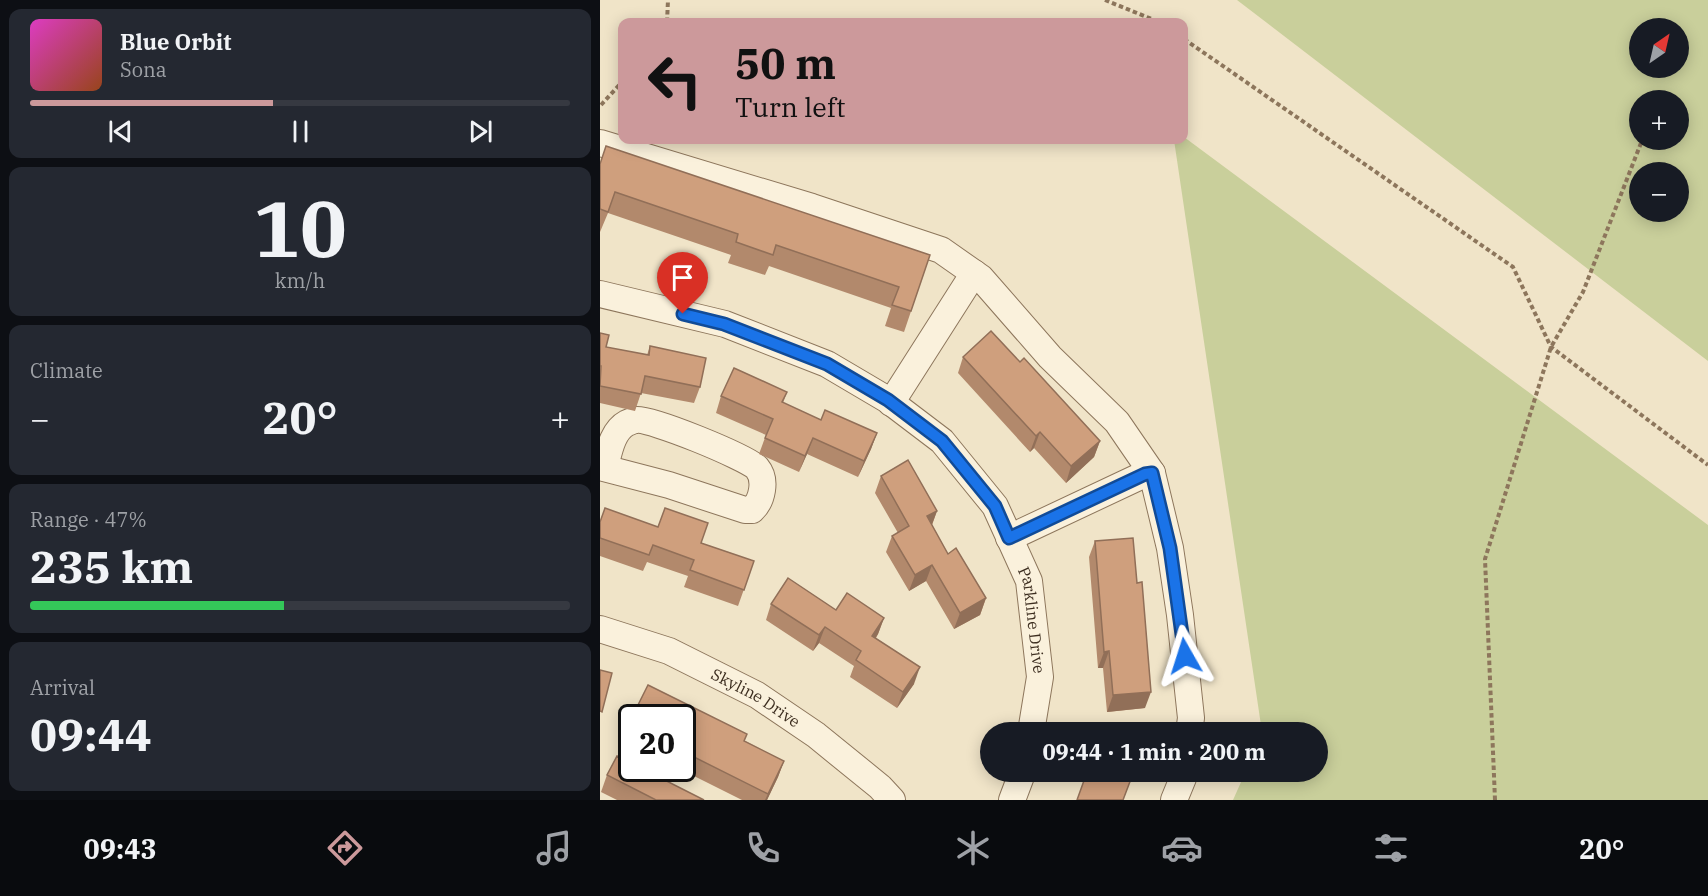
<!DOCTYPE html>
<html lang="en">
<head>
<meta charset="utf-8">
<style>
	:root { --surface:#171b24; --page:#242831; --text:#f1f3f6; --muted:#9ea1a6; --line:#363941; --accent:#cc999b }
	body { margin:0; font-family:"IBM Plex Serif",serif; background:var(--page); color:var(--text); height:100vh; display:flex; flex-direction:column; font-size:22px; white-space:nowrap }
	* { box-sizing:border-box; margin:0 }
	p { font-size:20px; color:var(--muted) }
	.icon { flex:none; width:33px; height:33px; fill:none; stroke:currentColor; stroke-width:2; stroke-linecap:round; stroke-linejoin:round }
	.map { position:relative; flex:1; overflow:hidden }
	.drawer { display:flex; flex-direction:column; gap:9px; padding:9px; background:#0d0f14; width:600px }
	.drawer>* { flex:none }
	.hud { position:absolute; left:18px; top:18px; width:570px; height:126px; border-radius:12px; box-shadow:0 3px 15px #0003; background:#cc999b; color:#111; overflow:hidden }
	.needle { width:39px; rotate:34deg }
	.tools { position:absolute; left:1029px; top:18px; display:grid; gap:12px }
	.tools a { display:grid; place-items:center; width:60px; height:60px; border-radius:50%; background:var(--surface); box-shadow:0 3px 15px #0003; font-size:30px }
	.speed { position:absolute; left:18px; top:704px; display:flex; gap:12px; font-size:30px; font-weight:700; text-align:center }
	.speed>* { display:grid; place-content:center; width:78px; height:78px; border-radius:50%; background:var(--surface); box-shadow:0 3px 15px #0003; line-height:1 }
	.speed .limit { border:3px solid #111; border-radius:9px; background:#fff; color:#111 }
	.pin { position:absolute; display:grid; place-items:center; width:51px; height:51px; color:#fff; margin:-62px -26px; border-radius:50% 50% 50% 0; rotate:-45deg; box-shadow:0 0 6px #0007 }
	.pin .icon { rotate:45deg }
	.me { position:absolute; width:66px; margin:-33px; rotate:354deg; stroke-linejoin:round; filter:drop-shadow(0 0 4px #0008) }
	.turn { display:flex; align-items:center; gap:21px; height:126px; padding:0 18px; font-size:27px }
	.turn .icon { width:78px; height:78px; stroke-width:2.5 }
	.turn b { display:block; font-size:42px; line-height:51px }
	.big { font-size:45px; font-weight:700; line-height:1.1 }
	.drawer .tile { flex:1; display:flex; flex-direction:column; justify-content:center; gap:9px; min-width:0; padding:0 21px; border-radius:12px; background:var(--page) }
	.drawer .dial { align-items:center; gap:0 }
	.dial b { font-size:78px; line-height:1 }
	.song { display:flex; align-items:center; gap:18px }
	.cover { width:72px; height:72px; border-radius:9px; background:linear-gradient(135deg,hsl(310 70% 55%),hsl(20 70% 35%)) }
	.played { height:6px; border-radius:3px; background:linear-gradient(90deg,var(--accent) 45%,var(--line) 45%) }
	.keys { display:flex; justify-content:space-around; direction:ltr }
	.heat { display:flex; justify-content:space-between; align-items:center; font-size:33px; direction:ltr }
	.charge { height:9px; border-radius:4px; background:linear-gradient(90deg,#34c759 47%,var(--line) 0) }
	.trip { position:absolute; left:380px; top:722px; width:348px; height:60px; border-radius:30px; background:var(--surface); box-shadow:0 3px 15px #0003; font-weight:700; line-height:60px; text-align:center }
	.tabs { display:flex; height:96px; justify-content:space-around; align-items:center; background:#090b0e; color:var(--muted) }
	.tabs .icon { width:42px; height:42px }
	.tabs .active { color:var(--accent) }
	.tabs b { font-size:27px; color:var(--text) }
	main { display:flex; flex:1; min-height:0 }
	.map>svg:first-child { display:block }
	.green { fill:#c9cf9b; fill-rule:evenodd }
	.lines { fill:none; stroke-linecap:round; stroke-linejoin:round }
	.minor-casing { stroke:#8d765c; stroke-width:28 }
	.path { stroke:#8d765c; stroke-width:4; stroke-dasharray:4.5 3; stroke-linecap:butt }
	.minor { stroke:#faf1dc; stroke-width:26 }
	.wall { fill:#b2896c }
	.shaded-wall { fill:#916f58 }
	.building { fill:#cf9f7d; stroke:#916f58; stroke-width:1.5 }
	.route-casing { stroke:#114b97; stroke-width:15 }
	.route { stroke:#1a73e8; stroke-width:10 }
	.labels { text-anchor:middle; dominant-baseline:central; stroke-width:6; stroke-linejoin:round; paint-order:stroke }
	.street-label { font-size:16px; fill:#3d2e20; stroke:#f7eed8 }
</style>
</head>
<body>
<main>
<section class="drawer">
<div class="tile">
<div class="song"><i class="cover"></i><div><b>Blue Orbit</b><p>Sona</p></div></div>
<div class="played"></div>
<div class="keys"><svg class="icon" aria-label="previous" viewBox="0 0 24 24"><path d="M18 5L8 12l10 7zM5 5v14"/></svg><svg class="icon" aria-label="pause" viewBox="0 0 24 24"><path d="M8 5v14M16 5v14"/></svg><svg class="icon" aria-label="next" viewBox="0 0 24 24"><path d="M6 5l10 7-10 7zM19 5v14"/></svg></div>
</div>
<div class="tile dial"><b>10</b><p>km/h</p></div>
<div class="tile"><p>Climate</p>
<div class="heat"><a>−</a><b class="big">20°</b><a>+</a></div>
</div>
<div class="tile"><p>Range · 47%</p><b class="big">235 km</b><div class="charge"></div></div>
<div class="tile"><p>Arrival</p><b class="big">09:44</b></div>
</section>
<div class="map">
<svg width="1108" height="800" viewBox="0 0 1108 800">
	<rect width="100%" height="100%" fill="#f0e4c8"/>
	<g class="green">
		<path d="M637,0H1108V361ZM1040,28H1078V68H1040ZM1040,100H1078V140H1040ZM1040,172H1078V212H1040Z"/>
		<polygon points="584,137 1108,525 1108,800 633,800 646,771 717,771 717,732 662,732 574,140 584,140"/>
	</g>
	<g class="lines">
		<defs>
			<g id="minor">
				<polyline points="0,143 212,207 341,250 381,278 450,357 517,422 552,473 570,548 580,615 591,718 589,732"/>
				<path id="s1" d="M0,294L125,324L227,364L288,400L342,441L395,506L429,581L440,677L431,732"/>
				<polyline points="291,403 374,273"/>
				<path d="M0,467L69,485L145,510H152C162,501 167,480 157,468C146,457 51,418 36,420C33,420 30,422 27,423C12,431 9,452 5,467"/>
				<polyline points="409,538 545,474 552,473"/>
				<path id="s2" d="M0,629L69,651L157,695L216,735L280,787L292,800"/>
				<polyline points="412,800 423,771"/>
				<polyline points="574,800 583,778 584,771"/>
			</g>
		</defs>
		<use href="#minor" class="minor-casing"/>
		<g class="path">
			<polyline points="505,0 559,22"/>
			<polyline points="67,22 68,0"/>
			<polyline points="584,39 913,267 951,347 1108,465"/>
			<polyline points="1,105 22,82"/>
			<polyline points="895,800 885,559 951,347 983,292 1041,143"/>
		</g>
		<use href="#minor" class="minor"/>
	</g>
	<g class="wall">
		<polygon points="0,163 330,255 304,332 285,326 291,308 169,266 165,275 128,263 131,255 8,213 0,232"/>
		<polygon points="0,333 6,347 47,355 50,346 100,387 94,403 41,393 35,411 0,403"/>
		<polygon points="363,357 420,362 500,441 494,457 466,483 434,448 430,452 358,373"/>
		<polygon points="187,392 183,403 221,420 277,433 271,449 258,477 207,454 199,472 159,454 166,435 116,413 121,396"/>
		<polygon points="281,476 337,511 332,525 348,554 386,598 380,615 354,629 326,581 309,591 286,552 292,536 298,533 275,493"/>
		<polygon points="0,522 101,543 154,561 138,606 84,587 88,576 47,562 43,571 0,556"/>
		<polygon points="495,541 545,708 507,712 503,668 498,668 489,557"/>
		<polygon points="171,604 236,610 284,618 278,634 276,638 314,684 297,708 250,677 254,666 219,643 213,651 166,620"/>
		<polygon points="82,717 145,741 184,761 178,777 167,800 142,800 78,768 82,768"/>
		<polygon points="31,719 32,719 32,739 25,736"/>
		<polygon points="7,775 104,800 17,800 1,792"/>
	</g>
	<g class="shaded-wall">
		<polygon points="440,432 434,448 430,452 436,436"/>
		<polygon points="277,433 271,449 258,477 264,461"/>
		<polygon points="213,438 207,454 199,472 205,456"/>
		<polygon points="500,441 494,457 466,483 471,466"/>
		<polygon points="337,511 331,527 327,516"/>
		<polygon points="332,565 326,581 309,591 315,575"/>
		<polygon points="386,598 380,615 354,629 360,613"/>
		<polygon points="284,618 278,634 266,652 272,636"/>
		<polygon points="225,627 219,643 213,651 219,635"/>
		<polygon points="509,651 503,668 498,668 504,652"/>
		<polygon points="320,667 314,684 297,708 303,692"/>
		<polygon points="551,692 545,708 507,712 513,695"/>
		<polygon points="184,761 178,777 167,800 165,800"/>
	</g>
	<g class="building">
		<polygon points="6,146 330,255 311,311 292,305 299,287 176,245 173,255 136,242 138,234 15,192 8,212 0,209 0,164"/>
		<polygon points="391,331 420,362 424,358 500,441 471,466 440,432 436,436 363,357"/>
		<polygon points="0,333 9,335 6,347 49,355 50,346 106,358 100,387 45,376 41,394 0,386 1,366 0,366"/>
		<polygon points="134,368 187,392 182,402 221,420 225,410 277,433 264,461 213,438 205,456 165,438 173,419 121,396"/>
		<polygon points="308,460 337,511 327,516 348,554 356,548 386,598 360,613 332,565 315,575 292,536 309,526 281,476"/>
		<polygon points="5,508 58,527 65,508 108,523 101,543 154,561 144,590 90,570 94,560 53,545 49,555 0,538 0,522"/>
		<polygon points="533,538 537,583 542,582 551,692 513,695 509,651 504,652 495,541"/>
		<polygon points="188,578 236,610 247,593 284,618 272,636 320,667 303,692 256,660 261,651 225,627 219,635 171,604"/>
		<polygon points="0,670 12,673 2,712 0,711"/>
		<polygon points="48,685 147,734 144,741 184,761 168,794 82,751 82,717 32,717"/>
		<polygon points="17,756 32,763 32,768 41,768 104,800 56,800 7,775"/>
		<polygon points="493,771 534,771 523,800 477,800 486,775 491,777"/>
	</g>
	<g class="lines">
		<defs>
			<polyline id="route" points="83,314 124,324 227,364 288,400 342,441 395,506 409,538 545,474 552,473 570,548 585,656"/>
		</defs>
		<use href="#route" class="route-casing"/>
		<use href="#route" class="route"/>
	</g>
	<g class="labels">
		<g class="street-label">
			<text stroke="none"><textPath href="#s1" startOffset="582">Parkline Drive</textPath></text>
			<text stroke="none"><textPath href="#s2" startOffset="171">Skyline Drive</textPath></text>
		</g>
	</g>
</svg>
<div class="tools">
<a><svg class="needle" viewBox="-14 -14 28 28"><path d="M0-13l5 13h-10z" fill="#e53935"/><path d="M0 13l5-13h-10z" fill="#9ea1a6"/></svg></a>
<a>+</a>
<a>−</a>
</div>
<div class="speed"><div class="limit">20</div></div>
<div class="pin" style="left:83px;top:314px;background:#d93025"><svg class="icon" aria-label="arrive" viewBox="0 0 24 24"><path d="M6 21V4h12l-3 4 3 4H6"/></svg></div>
<svg class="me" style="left:585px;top:656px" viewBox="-20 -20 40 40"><path d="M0-17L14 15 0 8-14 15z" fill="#1a73e8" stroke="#fff" stroke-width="4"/></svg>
<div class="trip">09:44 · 1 min · 200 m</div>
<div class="hud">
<div class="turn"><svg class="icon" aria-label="left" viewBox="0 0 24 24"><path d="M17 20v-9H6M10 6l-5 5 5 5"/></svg><div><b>50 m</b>Turn left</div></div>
</div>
</div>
</main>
<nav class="tabs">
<b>09:43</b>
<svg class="icon active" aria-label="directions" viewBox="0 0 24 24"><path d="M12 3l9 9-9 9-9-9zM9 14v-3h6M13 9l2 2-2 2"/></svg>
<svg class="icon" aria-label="music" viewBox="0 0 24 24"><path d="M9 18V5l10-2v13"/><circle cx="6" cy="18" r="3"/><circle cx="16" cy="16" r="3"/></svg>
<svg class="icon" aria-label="phone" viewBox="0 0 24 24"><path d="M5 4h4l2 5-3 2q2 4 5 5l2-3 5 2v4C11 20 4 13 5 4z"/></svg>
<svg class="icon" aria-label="climate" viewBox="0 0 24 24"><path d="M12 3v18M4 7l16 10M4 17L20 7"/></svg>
<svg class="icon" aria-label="car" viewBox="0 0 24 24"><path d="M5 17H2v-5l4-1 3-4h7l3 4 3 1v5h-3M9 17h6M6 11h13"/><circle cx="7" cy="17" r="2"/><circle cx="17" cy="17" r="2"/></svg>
<svg class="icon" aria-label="filters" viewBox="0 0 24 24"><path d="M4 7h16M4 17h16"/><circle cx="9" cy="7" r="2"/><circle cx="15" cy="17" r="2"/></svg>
<b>20°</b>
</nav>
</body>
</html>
